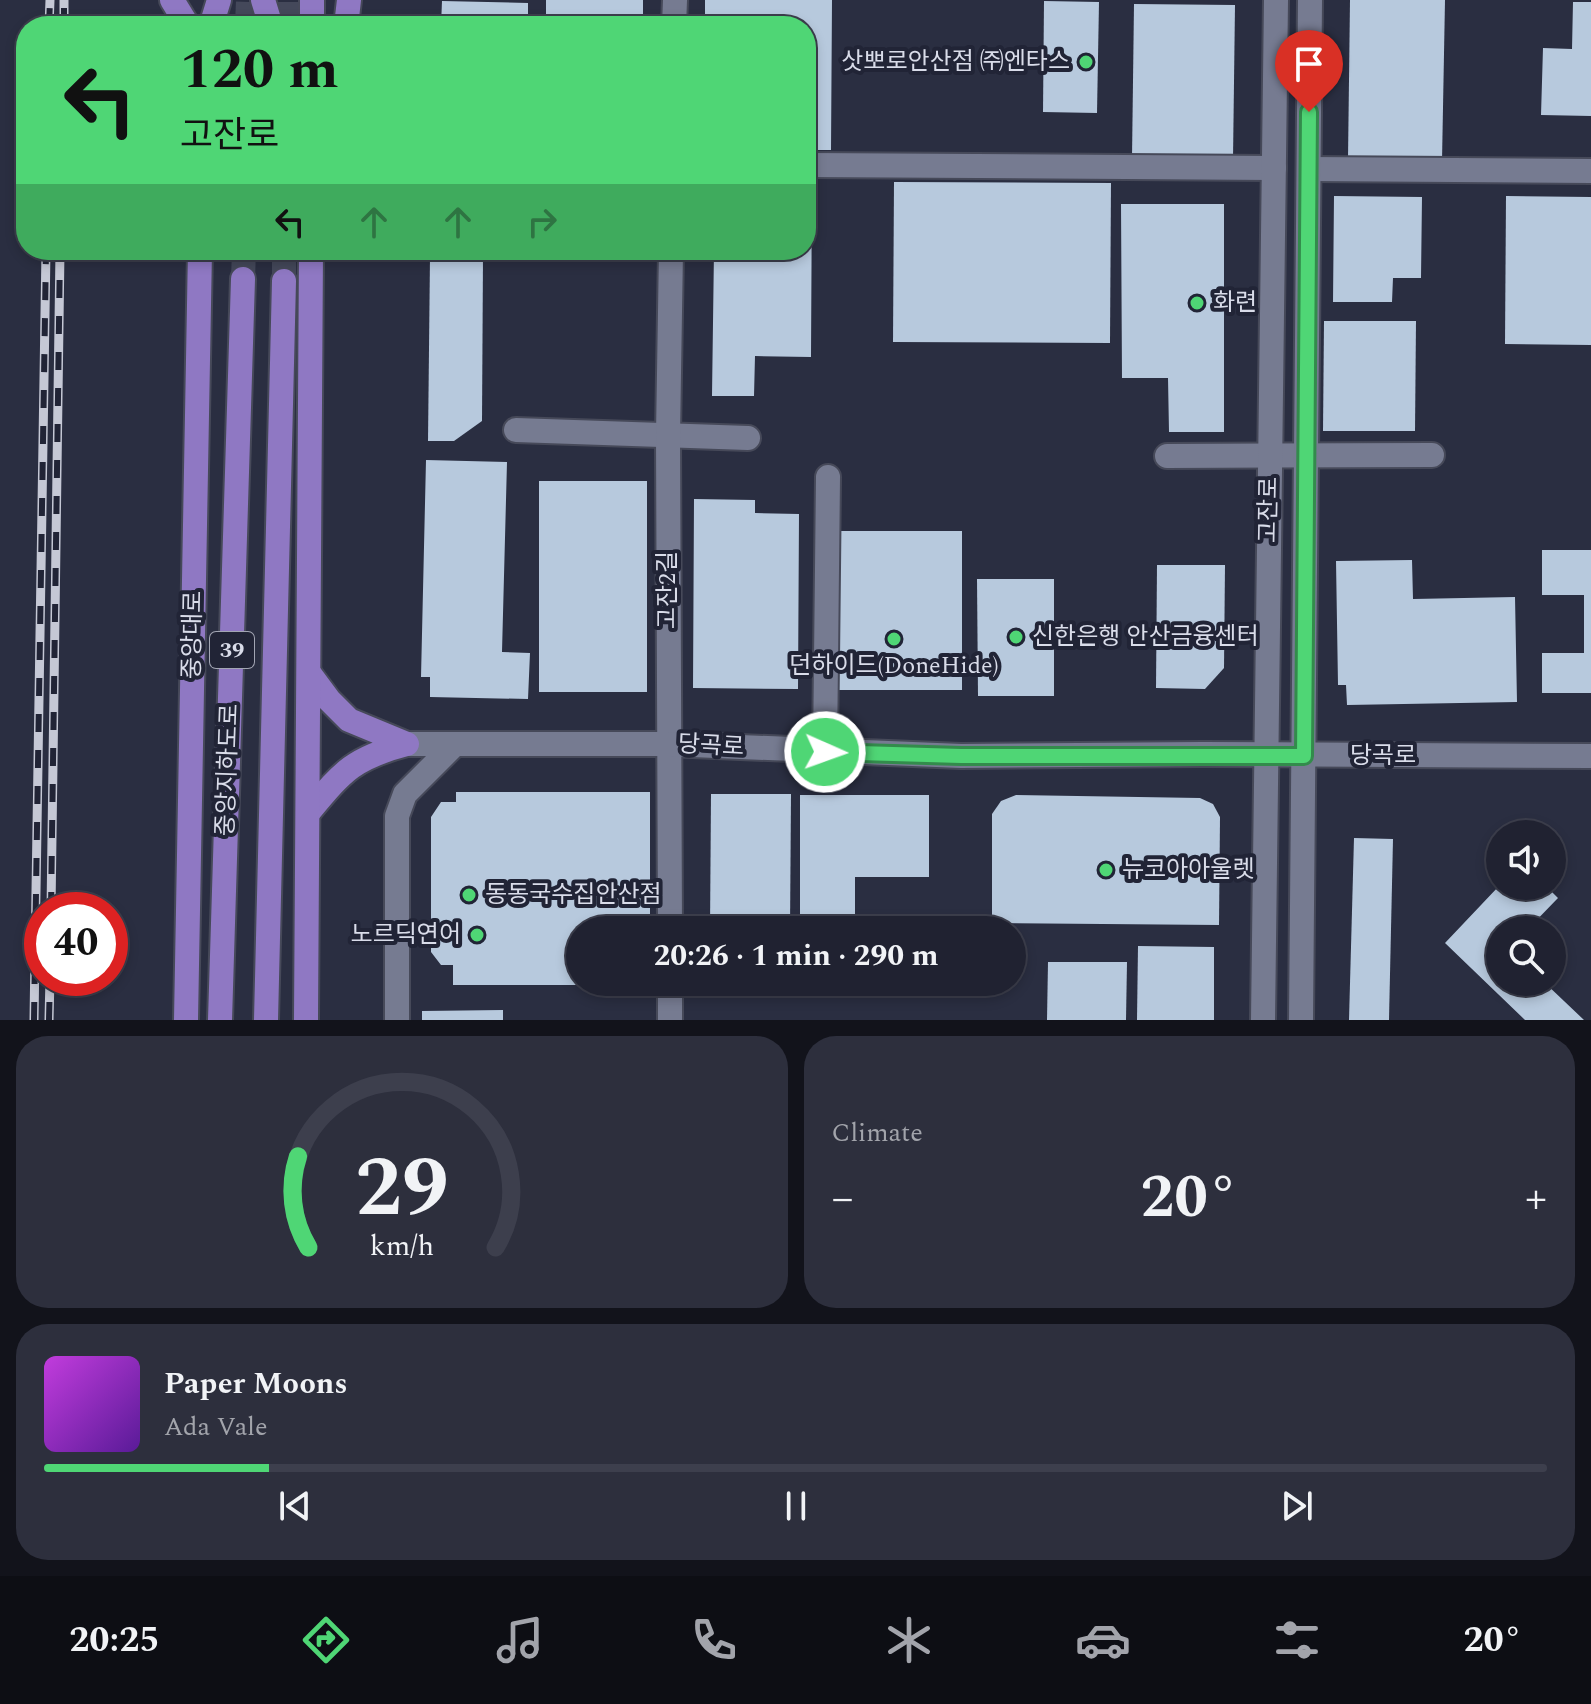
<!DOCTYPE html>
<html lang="en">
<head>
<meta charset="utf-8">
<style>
	:root { --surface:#202231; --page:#2d2f3d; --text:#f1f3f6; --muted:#a2a4ab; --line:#3d3f4d; --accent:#4fd675 }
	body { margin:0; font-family:Spectral,"Noto Sans KR",serif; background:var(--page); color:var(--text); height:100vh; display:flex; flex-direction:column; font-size:30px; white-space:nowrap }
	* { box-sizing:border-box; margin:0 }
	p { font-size:26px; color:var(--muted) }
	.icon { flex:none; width:44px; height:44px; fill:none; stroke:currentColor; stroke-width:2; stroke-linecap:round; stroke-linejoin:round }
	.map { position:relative; height:1020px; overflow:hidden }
	.panel { display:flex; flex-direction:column; gap:16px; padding:16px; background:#12131b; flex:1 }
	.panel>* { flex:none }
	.banner { position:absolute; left:16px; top:16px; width:800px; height:244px; border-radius:32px; box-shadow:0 4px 12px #0003,0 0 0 2px var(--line); background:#4fd675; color:#111; overflow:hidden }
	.buttons { position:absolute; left:1486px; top:820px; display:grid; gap:16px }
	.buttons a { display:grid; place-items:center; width:80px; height:80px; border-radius:50%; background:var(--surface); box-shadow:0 4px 12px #0003,0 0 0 2px var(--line); font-size:40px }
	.speed { position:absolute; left:24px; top:892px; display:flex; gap:16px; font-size:40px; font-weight:700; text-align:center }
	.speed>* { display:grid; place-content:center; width:104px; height:104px; border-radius:50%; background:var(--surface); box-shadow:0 4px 12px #0003,0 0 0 2px var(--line); line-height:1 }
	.speed .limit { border:12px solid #d22; background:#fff; color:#111 }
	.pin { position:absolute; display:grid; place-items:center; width:68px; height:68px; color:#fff; margin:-82px -34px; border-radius:50% 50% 50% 0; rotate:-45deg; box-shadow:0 0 8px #0007 }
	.pin .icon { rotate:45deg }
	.me { position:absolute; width:88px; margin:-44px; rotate:92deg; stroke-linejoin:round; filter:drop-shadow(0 0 6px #0008) }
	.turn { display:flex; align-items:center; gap:28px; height:168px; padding:0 32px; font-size:36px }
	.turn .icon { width:104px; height:104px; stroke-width:2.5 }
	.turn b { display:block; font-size:56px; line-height:68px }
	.lanes { display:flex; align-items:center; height:76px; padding:0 32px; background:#0003; justify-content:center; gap:40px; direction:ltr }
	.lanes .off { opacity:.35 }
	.big { font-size:60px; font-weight:700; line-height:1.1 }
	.panel .tile { flex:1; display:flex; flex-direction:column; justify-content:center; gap:12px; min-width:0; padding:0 28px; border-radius:32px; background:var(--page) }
	.panel .dial { align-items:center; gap:0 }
	.dial svg { height:208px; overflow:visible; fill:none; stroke:var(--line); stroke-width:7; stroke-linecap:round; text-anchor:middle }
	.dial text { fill:var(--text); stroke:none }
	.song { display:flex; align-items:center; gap:24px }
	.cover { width:96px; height:96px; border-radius:12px; background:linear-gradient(135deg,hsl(290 70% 55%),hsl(270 70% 35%)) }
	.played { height:8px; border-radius:4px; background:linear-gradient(90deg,var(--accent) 15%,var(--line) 15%) }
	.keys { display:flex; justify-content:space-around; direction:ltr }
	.heat { display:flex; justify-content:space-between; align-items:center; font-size:44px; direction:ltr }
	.panel .tiles { flex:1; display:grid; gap:16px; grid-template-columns:1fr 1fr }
	.tile:last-child { grid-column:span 2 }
	.trip { position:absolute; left:566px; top:916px; width:460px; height:80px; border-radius:40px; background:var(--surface); box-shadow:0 4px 12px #0003,0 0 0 2px var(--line); font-weight:700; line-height:80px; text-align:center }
	.tab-bar { display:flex; height:128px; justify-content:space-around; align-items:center; background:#0d0e14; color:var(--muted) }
	.tab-bar .icon { width:56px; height:56px }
	.tab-bar .current { color:var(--accent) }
	.tab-bar b { font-size:36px; color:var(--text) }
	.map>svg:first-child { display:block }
	.building { fill:#b7c9dd }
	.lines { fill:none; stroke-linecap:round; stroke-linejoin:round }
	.primary-tunnel { stroke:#44485a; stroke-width:24; stroke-dasharray:24 12; stroke-linecap:butt }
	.minor-casing { stroke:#464959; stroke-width:28 }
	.tertiary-casing { stroke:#464959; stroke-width:28 }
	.primary-casing { stroke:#464959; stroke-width:28 }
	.minor { stroke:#767b91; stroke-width:24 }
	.tertiary { stroke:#767b91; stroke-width:24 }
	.primary { stroke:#8f78c3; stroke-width:24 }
	.rail-casing { stroke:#c5c8d5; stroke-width:9 }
	.rail { stroke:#212436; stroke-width:6; stroke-dasharray:18; stroke-linecap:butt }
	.route-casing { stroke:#338b4c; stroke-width:20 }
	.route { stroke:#4fd675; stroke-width:14 }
	.poi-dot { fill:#4fd675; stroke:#212436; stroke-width:3 }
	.labels { text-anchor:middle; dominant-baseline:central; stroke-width:8; stroke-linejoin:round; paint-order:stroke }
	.shield { fill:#212436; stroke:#a2a5b3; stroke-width:2 }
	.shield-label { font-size:22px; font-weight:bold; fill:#d9dce9 }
	.poi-label { font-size:24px; fill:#d9dce9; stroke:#212436; text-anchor:start }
	.street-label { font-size:24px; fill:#d9dce9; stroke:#212436 }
</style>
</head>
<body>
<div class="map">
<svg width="1591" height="1020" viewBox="0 0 1591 1020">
	<rect width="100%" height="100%" fill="#2a2e41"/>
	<g class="building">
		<rect x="546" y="0" width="97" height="26"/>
		<polygon points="705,0 832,0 831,150 806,150 806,26 705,26"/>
		<polygon points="1350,0 1445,0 1442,161 1348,159"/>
		<polygon points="442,1 528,3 528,26 441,26"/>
		<polygon points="1044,1 1099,2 1097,113 1043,112"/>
		<polygon points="1573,2 1591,2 1591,116 1541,115 1543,48 1572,49"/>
		<polygon points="1134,4 1235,5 1233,159 1132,158"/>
		<polygon points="806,177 812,177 811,357 755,356 754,396 712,396 714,250 806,250"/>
		<polygon points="894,182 1111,183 1110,343 893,342"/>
		<polygon points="1334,196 1422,197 1421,278 1393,278 1392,302 1333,302"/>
		<polygon points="1506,196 1591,197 1591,345 1505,344"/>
		<polygon points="1121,204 1224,204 1224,432 1169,432 1168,378 1122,378"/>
		<polygon points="430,256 483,256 482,421 454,441 428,441"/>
		<polygon points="1324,321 1416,321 1415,431 1323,431"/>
		<polygon points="426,460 507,462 502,652 530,653 528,699 430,697 430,677 421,677"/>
		<rect x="539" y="481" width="108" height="211"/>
		<polygon points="694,499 755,500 755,513 799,514 798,689 693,688"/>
		<polygon points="830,531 962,531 962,690 829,690"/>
		<polygon points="1542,550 1591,550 1591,693 1542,693 1542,653 1584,653 1584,595 1542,595"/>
		<polygon points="1412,560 1413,599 1515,597 1517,702 1347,705 1346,685 1338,685 1336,561"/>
		<polygon points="1157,565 1225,565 1224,668 1205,689 1156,688"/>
		<polygon points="977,579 1054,579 1054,696 978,696"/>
		<polygon points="456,792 650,792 650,930 580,930 580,985 453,985 453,965 441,965 431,952 431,817 441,802 456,802"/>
		<polygon points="711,794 791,794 790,930 710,930"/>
		<polygon points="800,795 929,795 929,877 855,877 855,930 800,930"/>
		<polygon points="1016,795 1200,798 1213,804 1220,817 1219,925 992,923 992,814 1001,801"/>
		<polygon points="1354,838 1393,839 1389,1020 1349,1020"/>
		<polygon points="1499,886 1546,886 1558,898 1527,930 1500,930 1500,982 1544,982 1584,1020 1525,1020 1445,943"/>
		<polygon points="1138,946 1214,947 1214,1020 1137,1020"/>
		<polygon points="1048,962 1127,962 1126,1020 1047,1020"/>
		<polygon points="710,982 789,982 789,991 710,990"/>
		<polygon points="503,1010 503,1020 422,1020 422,1011"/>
	</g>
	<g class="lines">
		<g class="primary-tunnel">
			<polyline points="247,26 248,0"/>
			<polyline points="288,26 288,0"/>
			<polyline points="243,279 244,250"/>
			<polyline points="284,281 284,250"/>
		</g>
		<defs>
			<g id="minor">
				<polyline points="674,26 675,0"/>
				<polyline points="806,165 1274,168"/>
				<polyline points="1309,169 1591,171"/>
				<polyline points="516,430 748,438"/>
				<polyline points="1167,456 1432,455"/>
				<polyline points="825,752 828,477"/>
				<polyline points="670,930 668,435 671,250"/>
				<polyline points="670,982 670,1020"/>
				<polyline points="397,1020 397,816 405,794 454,745"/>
			</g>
			<g id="tertiary">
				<polyline points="407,744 668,744 961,756 1202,754 1591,756"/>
				<polyline points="1263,1020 1276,0"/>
				<polyline points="1301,1020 1310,0"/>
			</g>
			<g id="primary">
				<polyline points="172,0 188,26"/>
				<polyline points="263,0 271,26"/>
				<polyline points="312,0 312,26"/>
				<polyline points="211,26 219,0"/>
				<polyline points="346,26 349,0"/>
				<path d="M308,813C343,771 353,758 407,744L349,720L329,700L309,673"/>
				<polyline points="186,1020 200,250"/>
				<polyline points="220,1020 243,279"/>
				<polyline points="266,1020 284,281"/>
				<polyline points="306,1020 311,250"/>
			</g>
		</defs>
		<use href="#minor" class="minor-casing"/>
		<use href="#tertiary" class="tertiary-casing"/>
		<use href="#primary" class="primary-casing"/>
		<use href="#minor" class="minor"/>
		<use href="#tertiary" class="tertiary"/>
		<use href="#primary" class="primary"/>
		<defs>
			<g id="rail">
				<polyline points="49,26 50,0"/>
				<polyline points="64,26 64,0"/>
				<polyline points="51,910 60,250"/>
				<polyline points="34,1020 46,250"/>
				<polyline points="49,1020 50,978"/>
			</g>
		</defs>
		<use href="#rail" class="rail-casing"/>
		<use href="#rail" class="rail"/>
	</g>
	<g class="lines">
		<defs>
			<polyline id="route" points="825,752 961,756 1304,756 1309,112"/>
		</defs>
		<use href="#route" class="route-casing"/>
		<use href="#route" class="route"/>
	</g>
	<g class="poi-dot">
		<circle cx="1086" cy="62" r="8"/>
		<circle cx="1197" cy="303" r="8"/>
		<circle cx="1016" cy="637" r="8"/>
		<circle cx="894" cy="639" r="8"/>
		<circle cx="1106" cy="870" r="8"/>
		<circle cx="469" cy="895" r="8"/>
		<circle cx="477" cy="935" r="8"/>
	</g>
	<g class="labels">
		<rect class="shield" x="210" y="632" width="44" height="36" rx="6"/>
		<g class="shield-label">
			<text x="232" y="650">39</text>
		</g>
		<g class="poi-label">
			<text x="1070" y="62" text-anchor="end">삿뽀로안산점 ㈜엔타스</text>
			<text x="1213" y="303">화련</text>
			<text x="1032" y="637">신한은행 안산금융센터</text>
			<text x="894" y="666" text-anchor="middle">던하이드(DoneHide)</text>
			<text x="1122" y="870">뉴코아아울렛</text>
			<text x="485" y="895">동동국수집안산점</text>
			<text x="461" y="935" text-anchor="end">노르딕연어</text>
		</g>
		<g class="street-label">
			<text transform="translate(1269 510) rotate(-89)">고잔로</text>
			<text transform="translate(668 590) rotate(-90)">고잔2길</text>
			<text transform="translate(193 635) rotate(-89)">중앙대로</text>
			<text transform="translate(711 746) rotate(3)">당곡로</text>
			<text x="1383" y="756">당곡로</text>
			<text transform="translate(228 770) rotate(-88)">중앙지하도로</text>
		</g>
	</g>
</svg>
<div class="buttons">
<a><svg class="icon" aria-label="sound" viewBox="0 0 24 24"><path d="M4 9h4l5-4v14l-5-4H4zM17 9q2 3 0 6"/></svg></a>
<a><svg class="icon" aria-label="search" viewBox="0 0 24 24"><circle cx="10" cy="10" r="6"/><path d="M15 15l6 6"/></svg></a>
</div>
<div class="speed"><div class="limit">40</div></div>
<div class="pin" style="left:1309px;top:112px;background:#d93025"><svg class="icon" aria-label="arrive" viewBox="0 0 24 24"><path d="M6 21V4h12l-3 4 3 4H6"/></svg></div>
<svg class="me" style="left:825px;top:752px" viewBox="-20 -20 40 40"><circle r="17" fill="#4fd675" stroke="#fff" stroke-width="3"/><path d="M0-11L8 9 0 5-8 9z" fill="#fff"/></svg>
<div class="trip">20:26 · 1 min · 290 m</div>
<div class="banner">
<div class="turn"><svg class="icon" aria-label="left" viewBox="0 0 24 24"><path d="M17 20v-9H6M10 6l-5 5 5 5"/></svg><div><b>120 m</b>고잔로</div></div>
<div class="lanes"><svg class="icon" aria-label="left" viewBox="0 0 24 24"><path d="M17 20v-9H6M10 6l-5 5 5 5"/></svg><svg class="icon off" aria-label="ahead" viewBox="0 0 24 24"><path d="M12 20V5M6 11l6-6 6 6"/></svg><svg class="icon off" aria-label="ahead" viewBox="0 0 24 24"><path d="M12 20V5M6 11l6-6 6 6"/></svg><svg class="icon off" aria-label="right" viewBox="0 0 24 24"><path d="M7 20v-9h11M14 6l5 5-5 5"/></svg></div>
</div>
</div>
<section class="panel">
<div class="tiles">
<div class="tile dial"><svg viewBox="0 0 100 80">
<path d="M14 69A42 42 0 1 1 86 69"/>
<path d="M14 69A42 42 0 0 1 10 34" stroke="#4fd675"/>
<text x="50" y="56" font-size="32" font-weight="700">29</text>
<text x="50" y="72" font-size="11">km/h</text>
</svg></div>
<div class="tile"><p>Climate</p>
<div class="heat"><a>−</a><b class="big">20°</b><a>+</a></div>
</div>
<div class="tile">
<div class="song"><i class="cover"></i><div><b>Paper Moons</b><p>Ada Vale</p></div></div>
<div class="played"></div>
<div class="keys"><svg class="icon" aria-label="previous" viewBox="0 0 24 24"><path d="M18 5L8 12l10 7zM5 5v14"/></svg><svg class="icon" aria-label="pause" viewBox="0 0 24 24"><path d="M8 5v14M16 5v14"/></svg><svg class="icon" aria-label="next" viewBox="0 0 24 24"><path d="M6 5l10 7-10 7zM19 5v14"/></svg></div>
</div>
</div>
</section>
<nav class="tab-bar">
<b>20:25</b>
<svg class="icon current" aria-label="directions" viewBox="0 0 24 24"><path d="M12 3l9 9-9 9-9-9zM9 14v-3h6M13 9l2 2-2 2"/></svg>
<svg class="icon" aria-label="music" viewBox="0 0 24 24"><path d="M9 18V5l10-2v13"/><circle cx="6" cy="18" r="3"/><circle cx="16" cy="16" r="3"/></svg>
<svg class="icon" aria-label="phone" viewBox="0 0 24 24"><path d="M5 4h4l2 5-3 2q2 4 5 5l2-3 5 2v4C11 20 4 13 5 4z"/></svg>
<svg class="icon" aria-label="climate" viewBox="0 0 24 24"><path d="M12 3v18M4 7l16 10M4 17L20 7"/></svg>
<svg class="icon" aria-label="car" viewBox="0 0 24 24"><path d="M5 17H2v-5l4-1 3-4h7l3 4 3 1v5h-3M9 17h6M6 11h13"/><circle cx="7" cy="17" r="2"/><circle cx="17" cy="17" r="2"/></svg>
<svg class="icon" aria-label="filters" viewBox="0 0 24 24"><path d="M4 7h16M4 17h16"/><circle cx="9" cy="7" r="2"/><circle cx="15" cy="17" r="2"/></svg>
<b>20°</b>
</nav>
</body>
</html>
